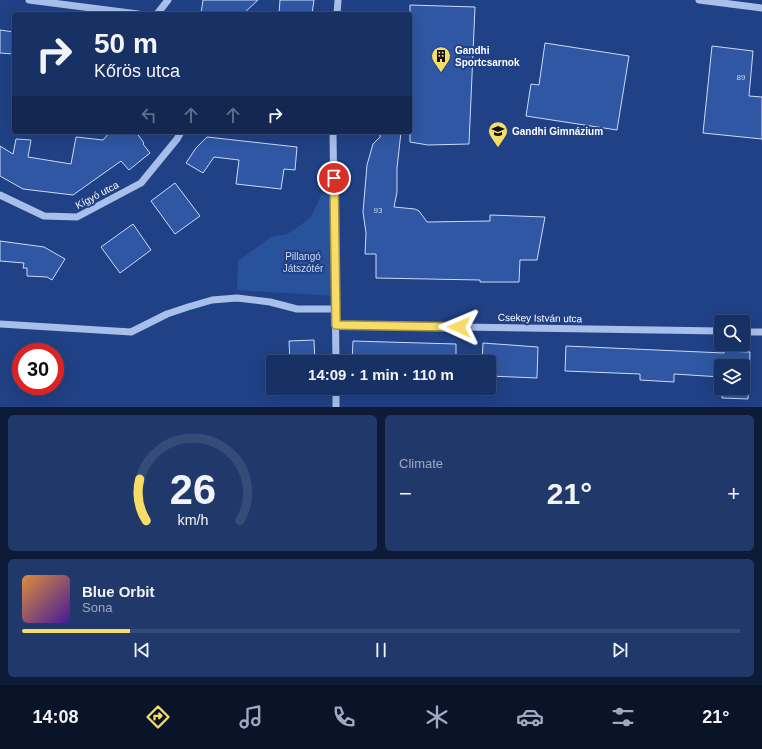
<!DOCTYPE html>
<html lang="en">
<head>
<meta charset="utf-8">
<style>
	:root { --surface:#183164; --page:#21396a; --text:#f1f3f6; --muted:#9fa9bf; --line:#364c78; --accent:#f7dd68 }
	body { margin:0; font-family:Arial,sans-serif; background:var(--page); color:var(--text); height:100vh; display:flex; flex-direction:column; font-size:15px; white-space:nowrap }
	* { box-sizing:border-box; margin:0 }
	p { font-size:13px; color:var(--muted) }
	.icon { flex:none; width:22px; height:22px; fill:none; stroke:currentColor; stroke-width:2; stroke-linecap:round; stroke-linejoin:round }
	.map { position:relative; height:407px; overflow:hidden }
	.details { display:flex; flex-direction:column; gap:8px; padding:8px; background:#0d1b37; flex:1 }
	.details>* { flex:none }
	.top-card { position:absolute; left:12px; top:12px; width:400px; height:122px; border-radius:4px; box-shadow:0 4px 16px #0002,0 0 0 1px var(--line); background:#183164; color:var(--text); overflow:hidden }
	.fabs { position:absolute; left:714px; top:315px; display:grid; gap:8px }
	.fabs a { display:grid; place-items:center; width:36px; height:36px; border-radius:4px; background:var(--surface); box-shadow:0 4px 16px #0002,0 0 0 1px var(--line); font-size:20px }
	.speed { position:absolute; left:12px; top:343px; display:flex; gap:8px; font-size:20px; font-weight:700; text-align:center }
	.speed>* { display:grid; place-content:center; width:52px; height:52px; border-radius:50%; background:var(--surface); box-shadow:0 4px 16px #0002,0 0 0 1px var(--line); line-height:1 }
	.speed .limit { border:6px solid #d22; background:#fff; color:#111 }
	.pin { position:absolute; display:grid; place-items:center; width:34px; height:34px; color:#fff; margin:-17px; border:2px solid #fff; border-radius:50%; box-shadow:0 1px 4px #0007 }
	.me { position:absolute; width:44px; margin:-22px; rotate:271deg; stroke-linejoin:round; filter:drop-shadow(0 0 3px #0008) }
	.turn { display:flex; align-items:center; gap:14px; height:84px; padding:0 16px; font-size:18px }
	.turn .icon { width:52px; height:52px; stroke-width:2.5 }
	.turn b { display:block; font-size:28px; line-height:34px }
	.lanes { display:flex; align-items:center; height:38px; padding:0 16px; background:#0003; justify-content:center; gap:20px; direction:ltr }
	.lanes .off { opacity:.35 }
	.big { font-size:30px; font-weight:700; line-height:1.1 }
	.details .card { flex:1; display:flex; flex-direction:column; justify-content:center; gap:6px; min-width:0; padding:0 14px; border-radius:6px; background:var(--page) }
	.details .dial { align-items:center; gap:0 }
	.dial svg { height:104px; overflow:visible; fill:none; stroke:var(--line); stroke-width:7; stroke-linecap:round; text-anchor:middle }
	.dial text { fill:var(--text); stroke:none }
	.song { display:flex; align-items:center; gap:12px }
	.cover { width:48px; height:48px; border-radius:6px; background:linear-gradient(135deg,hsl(30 70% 55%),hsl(260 70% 35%)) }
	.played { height:4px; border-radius:2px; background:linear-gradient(90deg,var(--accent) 15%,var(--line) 15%) }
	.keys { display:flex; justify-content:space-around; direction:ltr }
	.heat { display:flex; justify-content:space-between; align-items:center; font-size:22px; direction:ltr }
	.details .tiles { flex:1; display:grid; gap:8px; grid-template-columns:1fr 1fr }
	.card:last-child { grid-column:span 2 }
	.trip { position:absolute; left:266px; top:355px; width:230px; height:40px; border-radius:4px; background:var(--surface); box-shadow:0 4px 16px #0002,0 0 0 1px var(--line); font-weight:700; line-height:40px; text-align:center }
	.dock { display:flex; height:64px; justify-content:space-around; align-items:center; background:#0a1428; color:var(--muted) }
	.dock .icon { width:28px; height:28px }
	.dock .active { color:var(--accent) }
	.dock b { font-size:18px; color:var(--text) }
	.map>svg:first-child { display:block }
	.green { fill:#29529d }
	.building { fill:#2f57a3; stroke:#ccdbf7 }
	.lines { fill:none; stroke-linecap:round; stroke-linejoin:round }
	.minor { stroke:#a8bfea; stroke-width:7 }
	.route-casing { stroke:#a19044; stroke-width:10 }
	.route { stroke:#f7dd68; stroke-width:7 }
	.labels { text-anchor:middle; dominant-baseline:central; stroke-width:4; stroke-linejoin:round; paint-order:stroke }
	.number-label { font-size:8px; fill:#cbd5e8 }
	.poi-label { font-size:10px; font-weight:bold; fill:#fff; stroke:#204185; text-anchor:start }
	.street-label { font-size:10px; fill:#fff; stroke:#204185 }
	.park-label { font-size:10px; fill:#ccdbf7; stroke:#204185 }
</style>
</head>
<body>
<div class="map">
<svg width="762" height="407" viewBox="0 0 762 407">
	<rect width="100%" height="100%" fill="#204185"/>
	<polygon class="green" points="322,194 334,194 335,296 237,290 238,261 271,237 287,234 298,227 311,217"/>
	<g class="building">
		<polygon points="203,0 258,0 243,14 201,14"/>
		<polygon points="280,0 314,0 312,14 279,14"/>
		<polygon points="410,5 475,7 469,144 428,145 410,142"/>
		<polygon points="0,30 14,32 14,54 0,53"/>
		<polygon points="545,43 629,56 617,130 526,116 531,84 539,85"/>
		<polygon points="712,46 753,51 749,96 762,97 762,139 703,133"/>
		<polygon points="110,132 136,132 144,143 143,144 150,153 129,170 121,161 73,195 23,189 0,176 0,146 13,154 16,139 31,140 28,157 71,164 76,137 103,140"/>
		<polygon points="380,132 401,132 397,168 397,192 394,207 415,209 419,211 427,222 490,221 490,215 545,217 537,260 520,260 519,282 480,282 480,280 376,278 376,254 365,254 366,233 363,212 367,165 373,144 380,137"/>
		<polygon points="207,137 297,147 295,170 284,169 281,189 236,184 239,160 214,157 203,173 186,163 196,148"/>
		<polygon points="175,183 200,216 175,234 151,201"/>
		<polygon points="133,224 151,250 120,273 101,247"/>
		<polygon points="0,241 44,247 65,259 52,280 47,277 27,276 27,268 23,268 24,263 0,261"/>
		<polygon points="314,340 315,362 290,362 289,341"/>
		<polygon points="353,341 456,344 456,362 352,362"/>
		<polygon points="483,343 538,347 537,378 489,376 489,362 482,362"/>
		<polygon points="566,346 724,353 724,351 750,352 748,399 722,398 722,388 743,388 743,366 721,366 721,377 674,374 674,382 640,380 640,374 565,371"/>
	</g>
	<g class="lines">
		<g class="minor">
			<polyline points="29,0 138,14"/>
			<polyline points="699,0 762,8"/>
			<polyline points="157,14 168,0"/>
			<polyline points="337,14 338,0"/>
			<polyline points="333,132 336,362"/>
			<polyline points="0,195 44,216 77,217 141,183 177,139 181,132"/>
			<polyline points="0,324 131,332 167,314 188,307 212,300 237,298 270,302 297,309 335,309"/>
			<polyline points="335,325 721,331"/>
			<polyline points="743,332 762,332"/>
			<polyline points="336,388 336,407"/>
		</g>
	</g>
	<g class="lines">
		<defs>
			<polyline id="route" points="334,178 336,325 459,327"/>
		</defs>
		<use href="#route" class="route-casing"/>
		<use href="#route" class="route"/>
	</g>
	<defs>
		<symbol id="building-pin" viewBox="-11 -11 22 30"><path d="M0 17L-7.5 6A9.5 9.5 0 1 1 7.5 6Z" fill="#f7dd68" stroke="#204185"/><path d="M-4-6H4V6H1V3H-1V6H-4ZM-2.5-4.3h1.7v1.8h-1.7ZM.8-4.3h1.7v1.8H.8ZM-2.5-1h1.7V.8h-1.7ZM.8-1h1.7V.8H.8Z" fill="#111"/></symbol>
		<symbol id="school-pin" viewBox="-11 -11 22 30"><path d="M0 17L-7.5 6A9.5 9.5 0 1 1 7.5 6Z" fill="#f7dd68" stroke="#204185"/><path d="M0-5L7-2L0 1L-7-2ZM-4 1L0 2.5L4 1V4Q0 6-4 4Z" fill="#111"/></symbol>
	</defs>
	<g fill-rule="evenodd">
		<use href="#building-pin" x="430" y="45" width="22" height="30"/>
		<use href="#school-pin" x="487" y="120" width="22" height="30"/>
	</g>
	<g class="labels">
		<g class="number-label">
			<text x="741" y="77">89</text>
			<text x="378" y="210">93</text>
		</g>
		<g class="poi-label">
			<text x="455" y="50">Gandhi<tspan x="455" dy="12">Sportcsarnok</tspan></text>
			<text x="512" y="131">Gandhi Gimnázium</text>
		</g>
		<g class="street-label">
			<text transform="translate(97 195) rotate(-28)">Kígyó utca</text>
			<text transform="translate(540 318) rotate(1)">Csekey István utca</text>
		</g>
		<g class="park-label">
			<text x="303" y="256">Pillangó<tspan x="303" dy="12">Játszótér</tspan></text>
		</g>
	</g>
</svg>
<div class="fabs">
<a><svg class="icon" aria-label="search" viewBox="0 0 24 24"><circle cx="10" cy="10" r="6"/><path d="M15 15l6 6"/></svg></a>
<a><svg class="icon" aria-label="layers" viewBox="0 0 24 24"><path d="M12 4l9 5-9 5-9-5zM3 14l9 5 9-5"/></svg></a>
</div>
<div class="speed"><div class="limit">30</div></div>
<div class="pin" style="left:334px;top:178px;background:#d93025"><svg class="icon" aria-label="arrive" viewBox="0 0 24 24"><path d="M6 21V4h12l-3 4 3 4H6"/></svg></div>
<svg class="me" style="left:459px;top:327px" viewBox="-20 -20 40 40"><path d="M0-17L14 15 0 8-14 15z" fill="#f7dd68" stroke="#fff" stroke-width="4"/></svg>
<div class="trip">14:09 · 1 min · 110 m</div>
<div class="top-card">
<div class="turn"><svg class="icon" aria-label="right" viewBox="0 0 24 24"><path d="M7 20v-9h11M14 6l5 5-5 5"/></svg><div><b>50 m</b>Kőrös utca</div></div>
<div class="lanes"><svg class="icon off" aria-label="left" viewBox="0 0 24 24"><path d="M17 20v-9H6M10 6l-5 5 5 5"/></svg><svg class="icon off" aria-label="ahead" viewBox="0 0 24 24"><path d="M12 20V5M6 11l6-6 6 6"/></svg><svg class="icon off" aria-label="ahead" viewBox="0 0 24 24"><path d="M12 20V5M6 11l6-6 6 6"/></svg><svg class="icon" aria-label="right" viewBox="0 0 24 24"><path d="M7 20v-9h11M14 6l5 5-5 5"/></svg></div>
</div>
</div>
<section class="details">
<div class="tiles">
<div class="card dial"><svg viewBox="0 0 100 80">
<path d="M14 69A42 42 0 1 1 86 69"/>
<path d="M14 69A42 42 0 0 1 9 37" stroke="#f7dd68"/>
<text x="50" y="56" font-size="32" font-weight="700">26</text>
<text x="50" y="72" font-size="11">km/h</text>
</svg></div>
<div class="card"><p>Climate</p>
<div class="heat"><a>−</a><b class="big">21°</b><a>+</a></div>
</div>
<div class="card">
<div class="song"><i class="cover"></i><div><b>Blue Orbit</b><p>Sona</p></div></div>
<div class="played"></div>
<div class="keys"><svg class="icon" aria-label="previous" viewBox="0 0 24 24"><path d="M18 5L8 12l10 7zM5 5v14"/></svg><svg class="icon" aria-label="pause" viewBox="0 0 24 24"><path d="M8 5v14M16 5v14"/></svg><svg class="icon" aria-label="next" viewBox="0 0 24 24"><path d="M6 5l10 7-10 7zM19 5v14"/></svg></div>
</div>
</div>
</section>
<nav class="dock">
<b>14:08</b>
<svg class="icon active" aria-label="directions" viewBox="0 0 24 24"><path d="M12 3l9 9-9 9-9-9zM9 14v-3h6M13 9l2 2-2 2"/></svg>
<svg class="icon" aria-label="music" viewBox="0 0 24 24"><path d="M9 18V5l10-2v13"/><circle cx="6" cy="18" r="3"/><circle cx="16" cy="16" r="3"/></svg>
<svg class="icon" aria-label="phone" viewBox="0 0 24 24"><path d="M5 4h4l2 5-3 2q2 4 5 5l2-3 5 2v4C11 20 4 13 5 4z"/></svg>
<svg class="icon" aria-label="climate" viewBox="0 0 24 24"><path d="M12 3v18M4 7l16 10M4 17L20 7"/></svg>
<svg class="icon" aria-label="car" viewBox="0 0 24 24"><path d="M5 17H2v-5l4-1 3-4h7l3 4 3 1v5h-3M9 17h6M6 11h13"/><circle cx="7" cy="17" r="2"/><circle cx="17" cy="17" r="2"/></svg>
<svg class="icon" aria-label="filters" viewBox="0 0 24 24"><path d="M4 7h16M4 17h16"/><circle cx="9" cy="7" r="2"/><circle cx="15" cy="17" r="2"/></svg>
<b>21°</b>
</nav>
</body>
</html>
